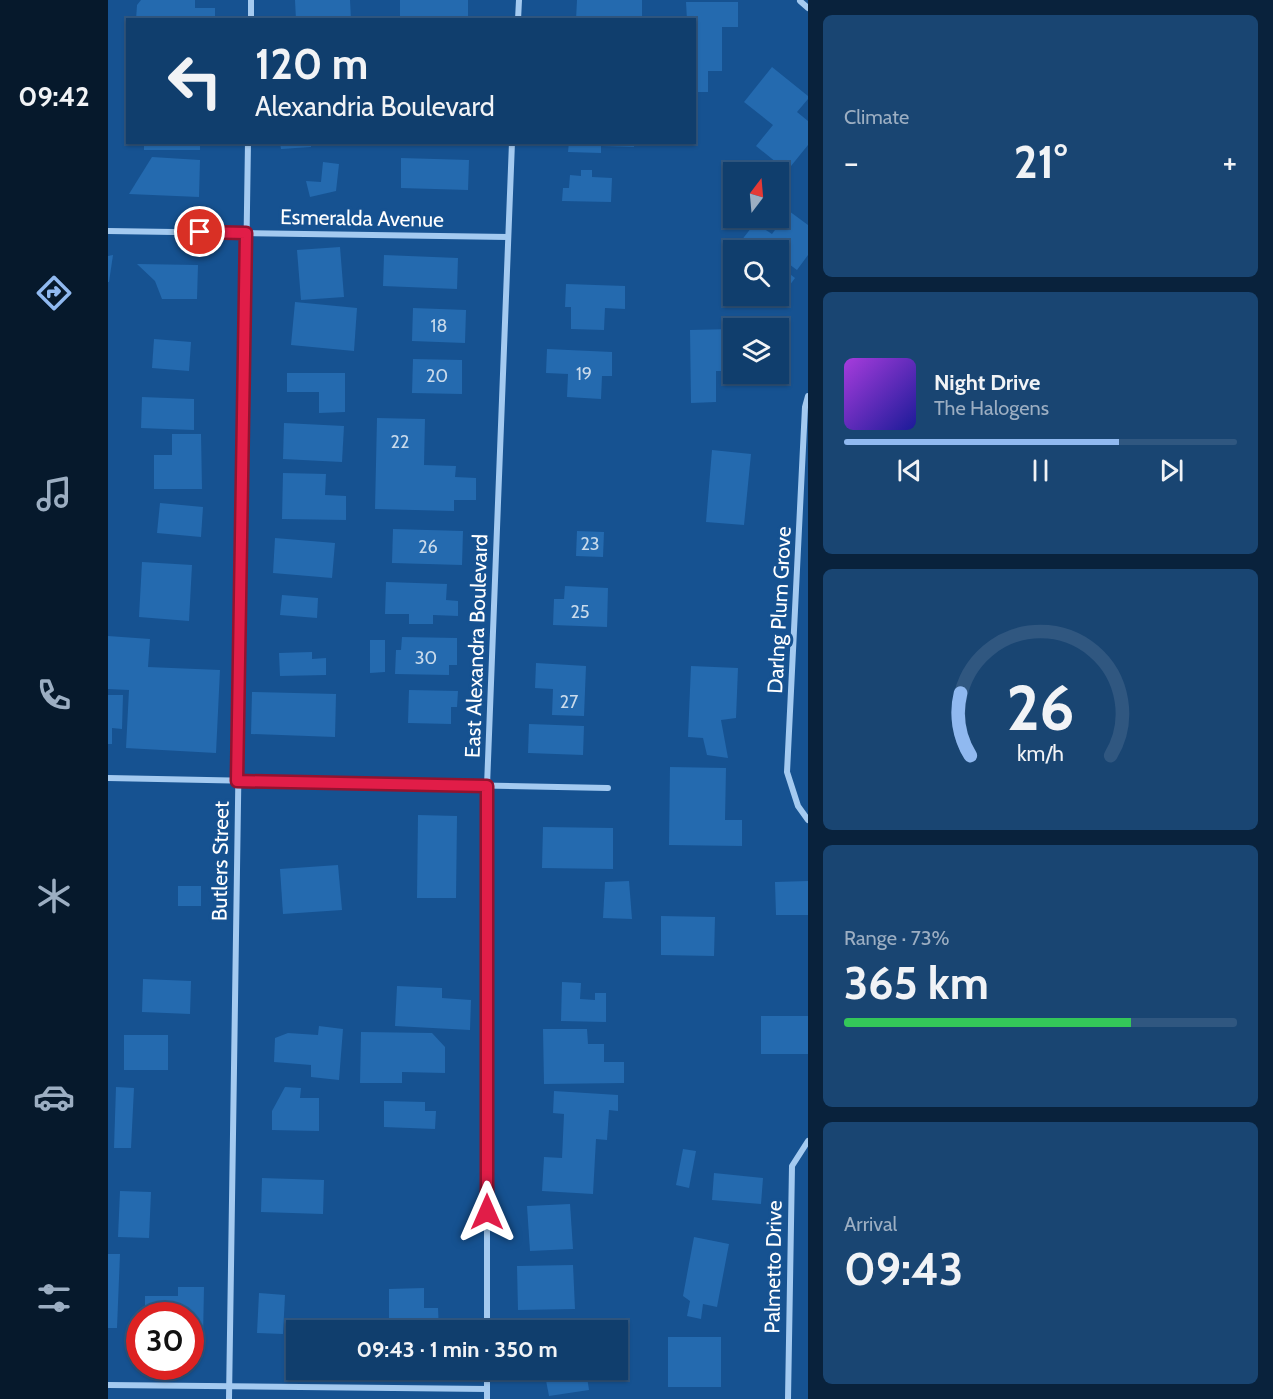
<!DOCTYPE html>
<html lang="en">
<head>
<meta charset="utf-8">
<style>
	:root { --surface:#103e6d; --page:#194572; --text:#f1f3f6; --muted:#9caec2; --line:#305780; --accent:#90b9f0 }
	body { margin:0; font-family:Cabin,sans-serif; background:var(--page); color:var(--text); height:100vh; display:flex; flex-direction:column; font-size:22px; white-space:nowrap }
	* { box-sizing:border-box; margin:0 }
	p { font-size:20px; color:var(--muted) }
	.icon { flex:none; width:33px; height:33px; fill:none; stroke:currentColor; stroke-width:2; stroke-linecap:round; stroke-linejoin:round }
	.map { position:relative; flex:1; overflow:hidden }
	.sheet { display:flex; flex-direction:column; gap:15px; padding:15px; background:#09223c; width:465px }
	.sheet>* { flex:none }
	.top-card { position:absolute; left:18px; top:18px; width:570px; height:126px; border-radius:0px; box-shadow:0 2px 4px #0004,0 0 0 2px var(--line); background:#103e6d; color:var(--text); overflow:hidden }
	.needle { width:39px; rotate:16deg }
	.fabs { position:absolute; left:615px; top:162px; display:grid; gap:12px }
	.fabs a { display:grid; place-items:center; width:66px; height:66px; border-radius:0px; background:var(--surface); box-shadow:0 2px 4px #0004,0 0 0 2px var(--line); font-size:30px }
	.speed { position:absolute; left:18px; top:1302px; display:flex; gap:12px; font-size:30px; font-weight:700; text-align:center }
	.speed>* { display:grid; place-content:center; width:78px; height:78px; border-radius:50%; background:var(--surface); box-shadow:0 2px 4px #0004,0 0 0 2px var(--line); line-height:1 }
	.speed .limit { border:9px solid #d22; background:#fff; color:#111 }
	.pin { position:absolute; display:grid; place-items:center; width:51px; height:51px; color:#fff; margin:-26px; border:3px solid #fff; border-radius:50%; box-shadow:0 2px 6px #0007 }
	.me { position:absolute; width:66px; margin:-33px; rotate:0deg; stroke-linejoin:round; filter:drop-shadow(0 0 4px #0008) }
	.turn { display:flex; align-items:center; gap:21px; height:126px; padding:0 30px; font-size:27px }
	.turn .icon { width:78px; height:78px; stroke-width:2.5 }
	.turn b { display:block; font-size:42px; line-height:51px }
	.big { font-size:45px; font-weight:800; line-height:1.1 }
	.sheet .card { flex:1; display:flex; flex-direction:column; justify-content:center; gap:9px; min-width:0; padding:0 21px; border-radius:9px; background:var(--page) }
	.sheet .dial { align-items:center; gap:0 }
	.dial svg { height:156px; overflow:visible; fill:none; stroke:var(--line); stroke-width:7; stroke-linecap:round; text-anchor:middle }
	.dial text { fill:var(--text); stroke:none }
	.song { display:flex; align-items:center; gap:18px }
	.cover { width:72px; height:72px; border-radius:9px; background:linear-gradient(135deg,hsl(280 70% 55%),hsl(240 70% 35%)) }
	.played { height:6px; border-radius:3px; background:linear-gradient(90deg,var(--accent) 70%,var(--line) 70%) }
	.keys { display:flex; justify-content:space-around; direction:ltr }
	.heat { display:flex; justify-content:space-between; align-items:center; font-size:33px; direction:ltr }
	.charge { height:9px; border-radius:4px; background:linear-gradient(90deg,#34c759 73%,var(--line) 0) }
	.trip { position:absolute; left:178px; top:1320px; width:342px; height:60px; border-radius:0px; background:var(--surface); box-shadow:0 2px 4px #0004,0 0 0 2px var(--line); font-weight:800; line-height:60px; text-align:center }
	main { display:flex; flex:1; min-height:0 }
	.menu { display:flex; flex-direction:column; width:108px; justify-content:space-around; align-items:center; background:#06192c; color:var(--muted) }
	.menu .icon { width:42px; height:42px }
	.menu .current { color:var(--accent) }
	.menu b { font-size:27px; color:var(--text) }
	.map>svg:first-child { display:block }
	.building { fill:#246aaf }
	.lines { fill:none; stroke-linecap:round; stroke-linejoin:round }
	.street { stroke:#a4caf0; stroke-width:6 }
	.route-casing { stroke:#92132f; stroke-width:15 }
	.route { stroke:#e11d48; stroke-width:10 }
	.labels { text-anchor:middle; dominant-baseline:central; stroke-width:6; stroke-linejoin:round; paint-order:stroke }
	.number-label { font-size:18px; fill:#c8daeb }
	.street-label { font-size:21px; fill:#fff; stroke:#165291 }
</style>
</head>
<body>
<main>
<nav class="menu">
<b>09:42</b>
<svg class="icon current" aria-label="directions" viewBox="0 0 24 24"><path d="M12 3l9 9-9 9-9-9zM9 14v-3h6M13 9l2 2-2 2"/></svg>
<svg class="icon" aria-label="music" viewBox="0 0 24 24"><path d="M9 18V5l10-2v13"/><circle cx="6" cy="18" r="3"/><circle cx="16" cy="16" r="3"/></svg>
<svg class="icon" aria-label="phone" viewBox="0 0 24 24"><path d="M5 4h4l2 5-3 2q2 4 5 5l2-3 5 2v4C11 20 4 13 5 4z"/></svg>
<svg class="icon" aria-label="climate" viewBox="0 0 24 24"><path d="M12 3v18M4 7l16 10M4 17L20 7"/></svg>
<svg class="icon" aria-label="car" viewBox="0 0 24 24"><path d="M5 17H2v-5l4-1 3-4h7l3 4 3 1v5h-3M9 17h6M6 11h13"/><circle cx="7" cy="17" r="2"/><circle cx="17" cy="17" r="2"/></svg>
<svg class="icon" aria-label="filters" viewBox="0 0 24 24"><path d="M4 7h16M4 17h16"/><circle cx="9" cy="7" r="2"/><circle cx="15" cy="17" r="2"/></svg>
</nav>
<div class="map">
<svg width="700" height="1399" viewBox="0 0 700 1399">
	<rect width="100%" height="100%" fill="#165291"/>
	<g class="building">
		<polygon points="33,0 87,0 87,8 107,8 107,20 28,20 29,5"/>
		<polygon points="187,0 242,0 243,20 188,20"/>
		<rect x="292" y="0" width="68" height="20"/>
		<polygon points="469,0 534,0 534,20 468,20"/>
		<polygon points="578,2 630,2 630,27 614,27 614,71 600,71 600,92 586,92 586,20 579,20"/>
		<polygon points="664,67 700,96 700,99 689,112 700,121 700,145 679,171 648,146 665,125 636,102"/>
		<rect x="36" y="142" width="56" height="8"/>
		<polygon points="172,142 203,142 203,147 173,149"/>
		<polygon points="461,142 526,142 526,147 493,146 493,153 460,152"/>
		<polygon points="44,157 92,160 91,197 21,194"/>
		<polygon points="293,158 361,160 360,190 293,188"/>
		<polygon points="215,162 231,164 228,191 202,197 198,181 213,182"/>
		<polygon points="473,170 484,170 484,177 504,178 503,202 454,201 455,188 461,188 462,175 473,176"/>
		<polygon points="681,211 700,225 700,255 689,270 670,256 670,250 663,250 653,243 648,250 626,250 647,223 664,234"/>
		<polygon points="232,247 236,297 193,300 189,250"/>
		<polygon points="5,255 1,282 0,282 0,256"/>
		<polygon points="276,255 350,258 349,289 275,286"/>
		<polygon points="29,264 90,265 89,299 54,299 47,281"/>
		<polygon points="670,265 687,278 667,305 654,296 670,296"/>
		<polygon points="458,284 517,286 517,309 497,308 496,330 463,329 463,307 457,307"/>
		<polygon points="187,302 249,308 246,351 183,345"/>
		<polygon points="305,308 358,310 357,343 304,341"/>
		<polygon points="626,329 626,371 608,371 608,402 583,403 582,330"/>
		<polygon points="46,339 83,342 81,371 44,368"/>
		<polygon points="439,349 504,352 504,376 494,376 493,399 459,397 460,374 438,373"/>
		<polygon points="305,359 354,360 354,394 304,393"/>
		<polygon points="179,373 237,373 237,412 211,413 211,392 179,392"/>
		<polygon points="34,397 86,399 86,430 33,428"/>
		<polygon points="269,418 317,419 316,465 348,466 347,477 368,478 368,500 346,500 346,511 267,509"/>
		<polygon points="176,423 236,426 234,462 175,459"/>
		<polygon points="64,434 93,434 94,489 46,489 46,455 64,455"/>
		<polygon points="604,450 643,454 636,525 598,522"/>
		<polygon points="175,473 218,474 217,495 238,496 238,520 174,519"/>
		<polygon points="52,503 95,507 93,537 49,533"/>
		<polygon points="285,529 355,531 354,565 284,563"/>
		<polygon points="469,531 496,532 495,557 468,556"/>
		<polygon points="167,538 227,543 224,578 165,573"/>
		<polygon points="34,562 84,565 81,621 31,617"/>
		<polygon points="278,582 339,584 338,600 350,601 350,616 325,615 325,624 301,624 301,614 277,614"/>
		<polygon points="457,586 500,588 499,627 445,625 446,599 456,599"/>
		<polygon points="174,595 210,598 209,618 172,615"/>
		<polygon points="0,636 42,639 40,667 112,670 108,753 18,748 21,690 0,689"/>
		<polygon points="294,637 349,638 349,665 341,665 341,675 287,674 288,650 293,650"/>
		<polygon points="262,640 277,640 277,672 262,673"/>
		<polygon points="204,652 204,659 218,658 218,675 172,676 171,653"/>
		<polygon points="428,663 478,666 476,716 444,715 445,689 427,688"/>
		<polygon points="583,666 630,668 628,718 613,720 620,758 599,755 595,738 580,737"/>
		<polygon points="301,690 350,691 349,707 343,707 343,724 300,723"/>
		<polygon points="144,692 228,694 227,737 143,734"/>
		<polygon points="0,695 15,695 14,729 4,728 4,744 0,744"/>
		<polygon points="421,724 476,726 475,755 420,753"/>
		<polygon points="562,767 618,768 617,820 634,820 634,846 561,845"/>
		<polygon points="310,815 349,816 348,898 309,898"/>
		<polygon points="435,827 505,828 505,869 434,868"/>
		<polygon points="230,865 234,910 175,914 172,869"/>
		<polygon points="521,881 524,919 495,918 497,882"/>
		<polygon points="700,881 700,915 668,915 667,882"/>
		<rect x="70" y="886" width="23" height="20"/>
		<polygon points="553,916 607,917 606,956 553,955"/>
		<polygon points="35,979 83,981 82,1014 34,1012"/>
		<polygon points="454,982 473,983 472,999 487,1000 487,993 498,993 498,1022 453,1021"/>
		<polygon points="289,986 334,988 334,998 363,1000 362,1030 287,1026"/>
		<rect x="653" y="1016" width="47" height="38"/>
		<polygon points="211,1026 235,1029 231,1080 203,1077 203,1065 166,1062 167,1038 180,1033 210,1035"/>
		<polygon points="435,1029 479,1029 480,1044 496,1044 496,1062 516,1062 516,1083 436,1084"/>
		<polygon points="253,1032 324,1033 337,1047 337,1073 294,1072 294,1083 252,1083"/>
		<rect x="16" y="1035" width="44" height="35"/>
		<polygon points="8,1087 26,1088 23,1148 6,1148"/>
		<polygon points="177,1087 193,1088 192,1098 211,1098 211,1131 164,1130 164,1111"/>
		<polygon points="446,1091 510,1095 510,1111 501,1110 499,1140 488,1139 485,1194 434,1191 436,1157 454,1158 456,1114 445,1113"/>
		<polygon points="276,1101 317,1102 317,1111 328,1111 327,1129 276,1127"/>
		<polygon points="575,1149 588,1151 581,1188 568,1185"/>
		<polygon points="606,1173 655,1178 653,1204 604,1200"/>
		<polygon points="154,1178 216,1180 215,1214 153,1212"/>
		<polygon points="12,1191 43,1192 41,1238 10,1237"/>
		<polygon points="462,1204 465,1249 422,1251 419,1206"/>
		<polygon points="586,1237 621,1244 609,1307 595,1304 593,1319 579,1316 582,1301 575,1296"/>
		<polygon points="0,1254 12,1254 9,1328 0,1328"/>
		<polygon points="465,1265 467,1309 410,1310 409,1266"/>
		<polygon points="70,1287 96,1287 95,1338 82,1338 82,1316 37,1316 37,1296 70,1296"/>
		<polygon points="316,1288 316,1308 330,1308 331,1330 281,1330 281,1289"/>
		<polygon points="151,1293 177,1295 175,1334 149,1333"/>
		<rect x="560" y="1337" width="53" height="50"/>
		<polygon points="436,1370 478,1370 481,1390 441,1396"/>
	</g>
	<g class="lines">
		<g class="street">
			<polyline points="692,1 700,8"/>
			<polyline points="143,20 143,0"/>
			<polyline points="410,20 411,0"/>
			<polyline points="0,231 400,237"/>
			<polyline points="700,396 697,407 679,772 690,806 700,820"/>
			<polyline points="0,778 500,788"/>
			<polyline points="379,1330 379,786 404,142"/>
			<polyline points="0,1385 379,1389"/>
			<polyline points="121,1399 140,142"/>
			<polyline points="379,1399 379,1370"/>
			<polyline points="680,1399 684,1166 700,1141"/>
		</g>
	</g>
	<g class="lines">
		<defs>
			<polyline id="route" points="92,232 138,233 129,781 379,786 379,1212"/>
		</defs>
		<use href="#route" class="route-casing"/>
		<use href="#route" class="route"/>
	</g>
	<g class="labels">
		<g class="number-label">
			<text x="331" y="326">18</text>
			<text x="476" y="374">19</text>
			<text x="329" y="376">20</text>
			<text x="292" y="442">22</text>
			<text x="482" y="544">23</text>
			<text x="320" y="547">26</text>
			<text x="472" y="612">25</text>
			<text x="318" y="658">30</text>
			<text x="461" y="702">27</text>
		</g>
		<g class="street-label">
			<text transform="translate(254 218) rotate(1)">Esmeralda Avenue</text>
			<text transform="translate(671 610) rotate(-87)">Darlng Plum Grove</text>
			<text transform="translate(368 646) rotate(-88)">East Alexandra Boulevard</text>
			<text transform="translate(112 861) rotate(-89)">Butlers Street</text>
			<text transform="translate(665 1267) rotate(-89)">Palmetto Drive</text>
		</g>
	</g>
</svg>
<div class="fabs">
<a><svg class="needle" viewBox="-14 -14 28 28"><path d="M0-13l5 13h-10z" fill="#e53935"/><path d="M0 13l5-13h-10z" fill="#9caec2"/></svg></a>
<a><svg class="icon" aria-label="search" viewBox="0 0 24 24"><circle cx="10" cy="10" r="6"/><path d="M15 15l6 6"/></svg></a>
<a><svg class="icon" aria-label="layers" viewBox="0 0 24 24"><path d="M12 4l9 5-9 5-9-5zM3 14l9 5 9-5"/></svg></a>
</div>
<div class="speed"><div class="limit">30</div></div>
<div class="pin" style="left:92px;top:232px;background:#d93025"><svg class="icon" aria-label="arrive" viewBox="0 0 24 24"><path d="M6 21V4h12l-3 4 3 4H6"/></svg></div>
<svg class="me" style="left:379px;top:1212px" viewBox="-20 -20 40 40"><path d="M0-17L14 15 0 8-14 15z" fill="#e11d48" stroke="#fff" stroke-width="4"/></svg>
<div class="trip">09:43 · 1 min · 350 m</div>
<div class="top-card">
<div class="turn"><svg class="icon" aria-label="left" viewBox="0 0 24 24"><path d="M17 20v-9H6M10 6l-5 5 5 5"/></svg><div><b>120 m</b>Alexandria Boulevard</div></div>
</div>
</div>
<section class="sheet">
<div class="card"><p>Climate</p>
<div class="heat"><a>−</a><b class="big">21°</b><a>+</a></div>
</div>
<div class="card">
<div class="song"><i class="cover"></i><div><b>Night Drive</b><p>The Halogens</p></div></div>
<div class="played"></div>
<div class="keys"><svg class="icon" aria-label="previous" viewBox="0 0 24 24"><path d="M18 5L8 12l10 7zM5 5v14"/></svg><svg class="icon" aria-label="pause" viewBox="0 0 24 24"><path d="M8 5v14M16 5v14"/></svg><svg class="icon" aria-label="next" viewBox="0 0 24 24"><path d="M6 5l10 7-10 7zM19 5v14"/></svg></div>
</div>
<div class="card dial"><svg viewBox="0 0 100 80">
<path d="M14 69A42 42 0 1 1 86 69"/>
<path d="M14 69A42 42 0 0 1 9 37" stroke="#90b9f0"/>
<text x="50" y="56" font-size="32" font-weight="700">26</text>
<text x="50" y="72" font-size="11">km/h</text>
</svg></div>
<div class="card"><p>Range · 73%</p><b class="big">365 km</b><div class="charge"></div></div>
<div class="card"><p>Arrival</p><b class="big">09:43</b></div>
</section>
</main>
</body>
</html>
